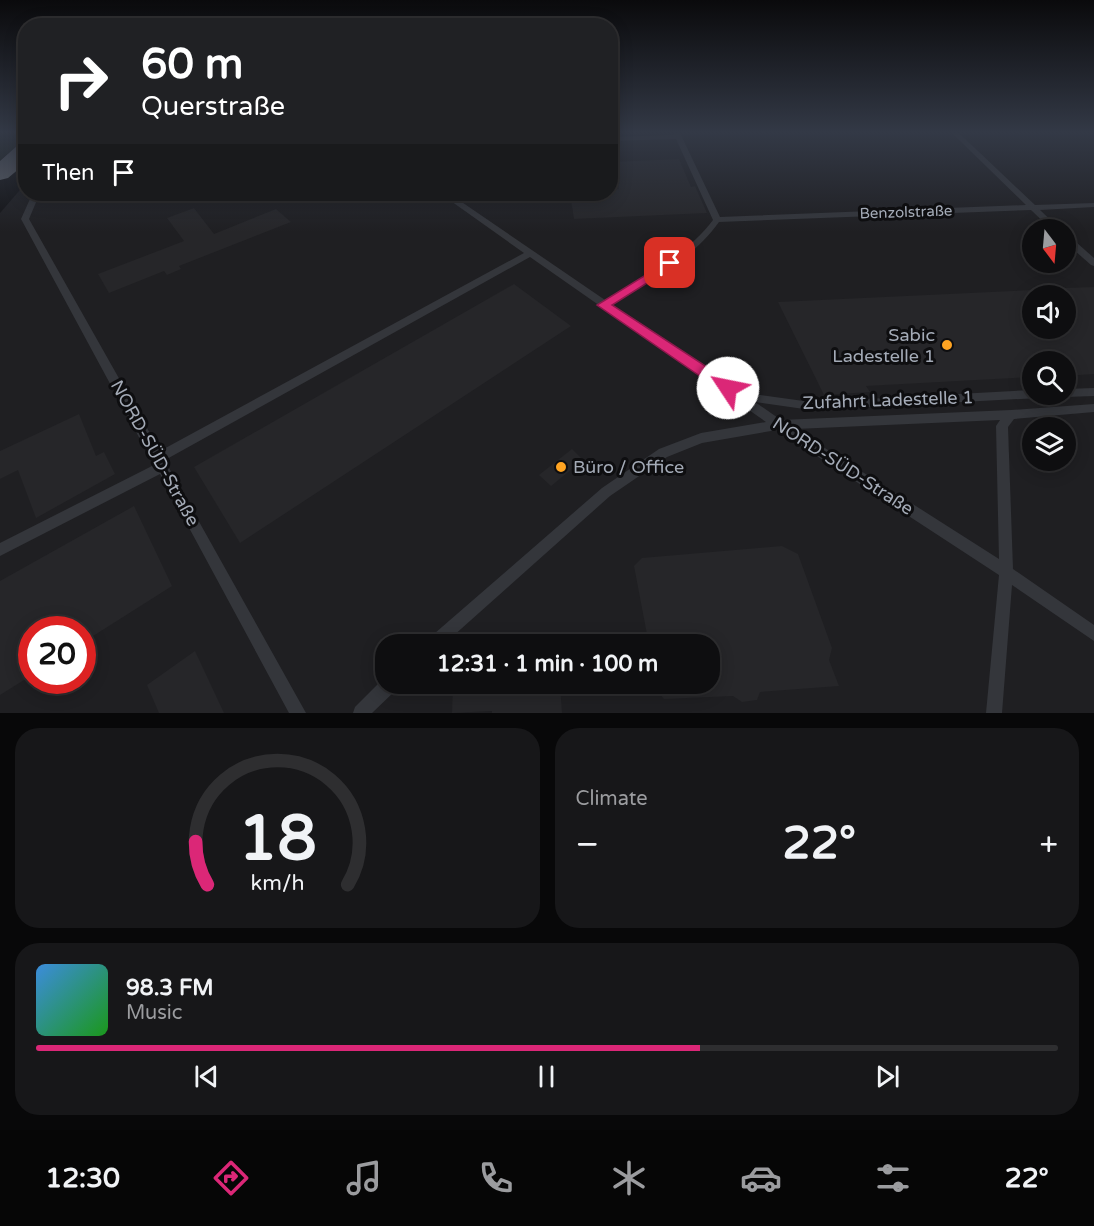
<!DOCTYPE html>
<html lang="en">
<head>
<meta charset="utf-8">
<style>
	:root { --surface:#0e0e10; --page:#171719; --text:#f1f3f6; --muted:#9b9c9f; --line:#2e2e30; --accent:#db2777 }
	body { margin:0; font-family:"Varela Round",sans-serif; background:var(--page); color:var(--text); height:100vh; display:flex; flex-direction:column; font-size:22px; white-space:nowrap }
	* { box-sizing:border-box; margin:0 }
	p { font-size:20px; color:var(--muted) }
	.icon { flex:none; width:33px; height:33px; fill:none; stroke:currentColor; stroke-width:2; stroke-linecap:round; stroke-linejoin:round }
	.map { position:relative; height:713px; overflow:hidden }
	.panel { display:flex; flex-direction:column; gap:15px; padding:15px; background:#080809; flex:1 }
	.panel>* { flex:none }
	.banner { position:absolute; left:18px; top:18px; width:600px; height:183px; border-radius:24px; box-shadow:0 3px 15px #0003,0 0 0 2px var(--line); background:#202124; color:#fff; overflow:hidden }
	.needle { width:39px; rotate:164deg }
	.buttons { position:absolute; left:1022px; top:219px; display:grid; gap:12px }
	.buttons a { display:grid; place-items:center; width:54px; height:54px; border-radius:50%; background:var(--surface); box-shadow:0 3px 15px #0003,0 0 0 2px var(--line); font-size:30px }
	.speed { position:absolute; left:18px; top:616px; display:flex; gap:12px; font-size:30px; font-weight:700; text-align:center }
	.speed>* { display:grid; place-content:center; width:78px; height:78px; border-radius:50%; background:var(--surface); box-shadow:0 3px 15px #0003,0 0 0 2px var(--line); line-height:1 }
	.speed .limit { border:9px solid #d22; background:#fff; color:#111 }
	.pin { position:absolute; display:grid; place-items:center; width:51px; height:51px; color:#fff; margin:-26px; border-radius:12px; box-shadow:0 3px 9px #0006 }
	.me { position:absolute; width:66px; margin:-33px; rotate:304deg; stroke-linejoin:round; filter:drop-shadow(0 0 4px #0008) }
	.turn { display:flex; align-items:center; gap:21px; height:126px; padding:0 24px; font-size:27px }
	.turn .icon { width:78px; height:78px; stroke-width:2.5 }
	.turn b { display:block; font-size:42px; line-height:51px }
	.then { display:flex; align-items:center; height:57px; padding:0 24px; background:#0003; gap:12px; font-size:22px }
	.big { font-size:45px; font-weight:700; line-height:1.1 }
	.panel .widget { flex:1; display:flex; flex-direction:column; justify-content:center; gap:9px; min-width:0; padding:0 21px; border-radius:24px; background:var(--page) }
	.panel .dial { align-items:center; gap:0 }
	.dial svg { height:156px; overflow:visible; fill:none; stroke:var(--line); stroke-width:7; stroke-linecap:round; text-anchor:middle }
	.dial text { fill:var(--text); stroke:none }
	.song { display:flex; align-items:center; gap:18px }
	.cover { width:72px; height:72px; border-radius:9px; background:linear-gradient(135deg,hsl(210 70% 55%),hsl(120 70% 35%)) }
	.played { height:6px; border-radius:3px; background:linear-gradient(90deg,var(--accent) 65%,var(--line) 65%) }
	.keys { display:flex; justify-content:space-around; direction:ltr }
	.heat { display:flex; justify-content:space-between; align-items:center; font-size:33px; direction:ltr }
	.panel .tiles { flex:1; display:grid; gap:15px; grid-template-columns:1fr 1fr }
	.widget:last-child { grid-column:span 2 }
	.trip { position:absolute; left:375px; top:634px; width:345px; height:60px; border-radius:24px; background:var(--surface); box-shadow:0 3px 15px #0003,0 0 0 2px var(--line); font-weight:700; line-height:60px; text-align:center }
	.tab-bar { display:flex; height:96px; justify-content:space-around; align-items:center; background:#060606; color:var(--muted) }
	.tab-bar .icon { width:42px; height:42px }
	.tab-bar .active { color:var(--accent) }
	.tab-bar b { font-size:27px; color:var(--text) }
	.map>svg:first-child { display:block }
	.built { fill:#1f1f22; fill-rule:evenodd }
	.green { fill:#19201a }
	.building { fill:#262629 }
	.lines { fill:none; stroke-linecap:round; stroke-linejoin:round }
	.lane { fill:#34363b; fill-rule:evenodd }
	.highway { fill:#60646c; fill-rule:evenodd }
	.route { fill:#db2777; stroke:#8e194d; stroke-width:1.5 }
	.poi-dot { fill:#ffa422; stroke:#0e0e10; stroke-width:2 }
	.labels { text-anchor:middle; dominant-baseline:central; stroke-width:6; stroke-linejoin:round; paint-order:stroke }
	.far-street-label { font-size:15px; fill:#a4abb7; stroke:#0e0e10 }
	.poi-label { font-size:18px; fill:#a4abb7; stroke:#0e0e10; text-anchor:end }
	.street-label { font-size:18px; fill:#a4abb7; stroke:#0e0e10 }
</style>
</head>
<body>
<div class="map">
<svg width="1094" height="713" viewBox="0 0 1094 713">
	<rect width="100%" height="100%" fill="#131315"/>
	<path class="built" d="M611,133H1094V713H0V213L25,184L26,194H610ZM1032,230H1065V262H1032ZM1032,296H1065V328H1032ZM1032,362H1065V394H1032ZM1032,428H1065V460H1032ZM32,630H82V681H32ZM386,645H710V684H386Z"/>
	<polygon class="green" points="0,133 25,133 25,139 0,160"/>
	<g class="building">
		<polygon points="679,159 691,187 695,186 707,213 574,219 570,194 610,194 610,190 619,189 612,162"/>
		<polygon points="194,208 214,234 276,209 291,222 179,266 181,269 167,275 164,271 109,293 98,274 184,241 167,218"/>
		<polygon points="514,284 571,326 240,543 194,467"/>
		<polygon points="1094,287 1094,374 1065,376 1065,362 1032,362 1032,377 866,386 870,392 824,395 778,302 1032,290 1032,328 1065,328 1065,288"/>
		<polygon points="79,414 96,456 104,452 115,474 36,518 18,470 0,479 0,451"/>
		<polygon points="572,449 583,460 551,486 539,475"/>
		<polygon points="134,506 172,586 82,643 82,630 32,630 32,675 0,695 0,581"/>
		<polygon points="782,546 798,554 832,648 829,660 839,686 760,692 757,700 742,702 733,696 664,699 651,684 710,684 710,645 649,645 634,566 642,558"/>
		<polygon points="195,651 224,713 159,713 147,685"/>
		<polygon points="453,684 560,684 562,713 492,713 492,711 452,713"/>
	</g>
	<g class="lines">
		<g class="lane">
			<path d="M674,133H680L720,217L1026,205L952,133H959L1035,205L1094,203V207L1040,210L1061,230H1052L1031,210L719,222C692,260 650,280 611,304L739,392L811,402L1032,390V394H1044L1039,398L811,410L755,402L781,420L1011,410L1094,404V412L1014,419L1008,427L1013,569L1094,625V641L1012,585L1002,713H986L999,575L777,430L702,443L667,457L610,496L443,645H424L427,640L602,488L659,449L701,433L766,422L530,257L165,460L168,462L169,468L306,713H289L160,474L0,556V543L154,465L21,219L30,199L36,194H44L37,200L29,219L160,451L524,253L441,194H450L605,300C643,276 685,257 713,220L676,139L610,141V137L674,135ZM1000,420L996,426L999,559L795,429Z"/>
			<polygon points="1065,234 1068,235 1094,258 1094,266 1091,265 1065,242"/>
			<polygon points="1094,388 1094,396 1065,397 1060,394 1065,394 1065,389"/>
			<polygon points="384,678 386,684 398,684 396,690 372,713 353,713 355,707"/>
		</g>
		<polygon class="highway" points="26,143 26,163 8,178 0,180 0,161 18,145"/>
	</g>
	<linearGradient id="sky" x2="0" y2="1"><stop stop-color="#0a0a0c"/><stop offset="0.57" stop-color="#333946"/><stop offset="1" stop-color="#333946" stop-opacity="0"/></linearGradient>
	<rect width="1094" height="232" fill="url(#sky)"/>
	<polygon class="route" points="670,260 674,261 674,266 612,305 733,384 735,388 733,392 723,392 597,305"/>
	<g class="poi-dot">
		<circle cx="947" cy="345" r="6"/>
		<circle cx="561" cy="467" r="6"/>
	</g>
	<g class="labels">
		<g class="far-street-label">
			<text transform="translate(906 212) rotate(-2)">Benzolstraße</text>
		</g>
		<g class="poi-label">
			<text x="935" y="335">Sabic<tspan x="935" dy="21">Ladestelle 1</tspan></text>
			<text x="573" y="467" text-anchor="start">Büro / Office</text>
		</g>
		<g class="street-label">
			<text transform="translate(888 400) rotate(-2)">Zufahrt Ladestelle 1</text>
			<text transform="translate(155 453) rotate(61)">NORD-SÜD-Straße</text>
			<text transform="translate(843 466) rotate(33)">NORD-SÜD-Straße</text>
		</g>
	</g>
</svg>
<div class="buttons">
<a><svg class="needle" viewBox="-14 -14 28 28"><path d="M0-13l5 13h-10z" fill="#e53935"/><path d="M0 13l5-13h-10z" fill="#9b9c9f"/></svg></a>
<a><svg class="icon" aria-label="sound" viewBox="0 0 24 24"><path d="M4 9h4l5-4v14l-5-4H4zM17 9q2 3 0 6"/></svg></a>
<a><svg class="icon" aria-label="search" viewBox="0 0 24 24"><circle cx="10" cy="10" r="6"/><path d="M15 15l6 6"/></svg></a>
<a><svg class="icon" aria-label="layers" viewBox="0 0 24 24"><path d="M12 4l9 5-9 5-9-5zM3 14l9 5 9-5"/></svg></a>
</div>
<div class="speed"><div class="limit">20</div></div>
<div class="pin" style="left:670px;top:263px;background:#d93025"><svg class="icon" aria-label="arrive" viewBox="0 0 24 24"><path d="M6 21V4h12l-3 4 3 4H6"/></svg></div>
<svg class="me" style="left:728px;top:388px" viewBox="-20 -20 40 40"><circle r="19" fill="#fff"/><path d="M0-13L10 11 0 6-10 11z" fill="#db2777"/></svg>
<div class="trip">12:31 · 1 min · 100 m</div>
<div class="banner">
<div class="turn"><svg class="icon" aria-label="right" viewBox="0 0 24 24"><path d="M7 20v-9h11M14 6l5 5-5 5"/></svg><div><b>60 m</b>Querstraße</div></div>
<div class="then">Then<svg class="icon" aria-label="arrive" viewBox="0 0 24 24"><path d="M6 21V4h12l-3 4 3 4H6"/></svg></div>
</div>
</div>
<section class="panel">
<div class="tiles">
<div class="widget dial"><svg viewBox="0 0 100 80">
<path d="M14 69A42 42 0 1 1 86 69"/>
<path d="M14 69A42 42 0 0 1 8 47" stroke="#db2777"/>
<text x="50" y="56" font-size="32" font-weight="700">18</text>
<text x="50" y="72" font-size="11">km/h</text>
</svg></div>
<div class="widget"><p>Climate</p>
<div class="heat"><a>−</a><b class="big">22°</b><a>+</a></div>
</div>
<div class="widget">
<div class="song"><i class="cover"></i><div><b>98.3 FM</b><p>Music</p></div></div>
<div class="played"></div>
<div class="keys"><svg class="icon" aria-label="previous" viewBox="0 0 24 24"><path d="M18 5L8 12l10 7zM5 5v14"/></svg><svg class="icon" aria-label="pause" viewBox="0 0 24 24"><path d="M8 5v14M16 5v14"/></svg><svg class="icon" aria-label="next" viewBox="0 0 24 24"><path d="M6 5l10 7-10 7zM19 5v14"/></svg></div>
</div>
</div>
</section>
<nav class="tab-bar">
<b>12:30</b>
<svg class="icon active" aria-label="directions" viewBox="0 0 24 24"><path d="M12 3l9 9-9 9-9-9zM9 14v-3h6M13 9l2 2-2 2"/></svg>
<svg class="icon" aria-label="music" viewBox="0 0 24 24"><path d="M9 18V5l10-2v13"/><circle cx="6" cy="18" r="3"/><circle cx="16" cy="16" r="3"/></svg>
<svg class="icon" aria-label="phone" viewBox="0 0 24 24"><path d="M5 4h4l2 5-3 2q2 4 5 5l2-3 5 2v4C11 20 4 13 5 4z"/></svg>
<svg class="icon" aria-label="climate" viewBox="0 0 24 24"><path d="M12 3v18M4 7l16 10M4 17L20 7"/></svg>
<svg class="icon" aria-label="car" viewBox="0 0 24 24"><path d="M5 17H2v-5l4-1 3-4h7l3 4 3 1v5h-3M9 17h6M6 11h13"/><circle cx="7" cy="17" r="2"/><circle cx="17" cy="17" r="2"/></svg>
<svg class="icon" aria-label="filters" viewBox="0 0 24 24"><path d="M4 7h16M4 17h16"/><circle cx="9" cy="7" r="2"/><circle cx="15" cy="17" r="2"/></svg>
<b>22°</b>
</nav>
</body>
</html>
